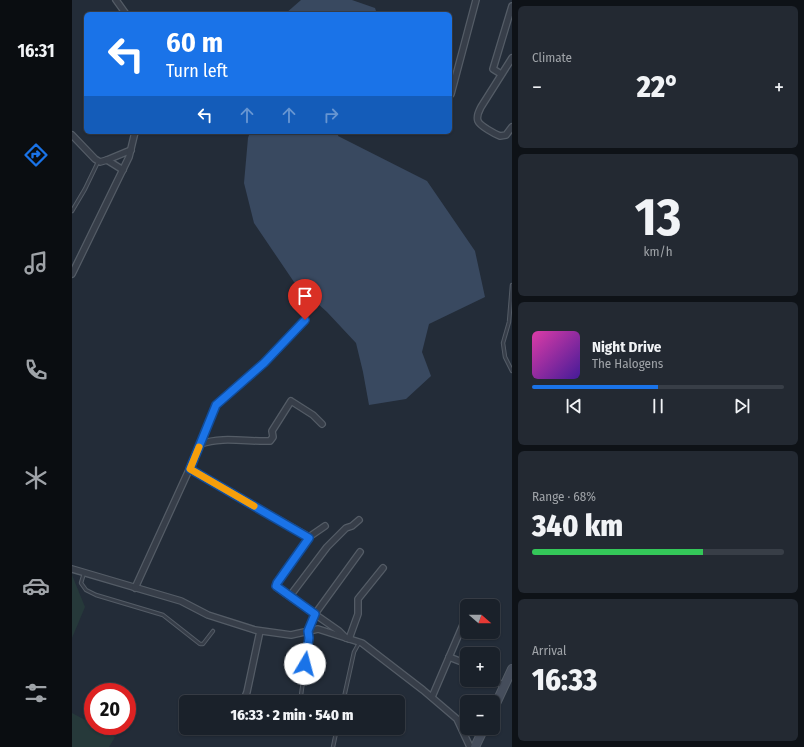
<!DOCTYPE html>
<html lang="en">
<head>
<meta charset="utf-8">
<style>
	:root { --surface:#1a212a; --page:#232932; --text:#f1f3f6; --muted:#9fa3a8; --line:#383e47; --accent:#1a73e8 }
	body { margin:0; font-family:"Fira Sans Condensed",sans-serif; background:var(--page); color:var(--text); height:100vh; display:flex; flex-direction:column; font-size:15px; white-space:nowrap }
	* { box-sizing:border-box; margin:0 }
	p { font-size:13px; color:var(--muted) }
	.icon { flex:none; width:22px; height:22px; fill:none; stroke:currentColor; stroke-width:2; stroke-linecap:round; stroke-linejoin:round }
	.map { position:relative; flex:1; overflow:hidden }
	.panel { display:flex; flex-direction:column; gap:6px; padding:6px; background:#0e1217; width:292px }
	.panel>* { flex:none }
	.hud { position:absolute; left:12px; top:12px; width:368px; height:122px; border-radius:6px; box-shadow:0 1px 3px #0004,0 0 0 1px var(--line); background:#1a73e8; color:#fff; overflow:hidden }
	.needle { width:26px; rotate:110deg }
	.tools { position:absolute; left:388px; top:599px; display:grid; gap:8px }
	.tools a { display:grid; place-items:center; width:40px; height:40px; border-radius:6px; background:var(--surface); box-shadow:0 1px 3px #0004,0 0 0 1px var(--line); font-size:20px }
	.speed { position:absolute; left:12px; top:683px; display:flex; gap:8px; font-size:20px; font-weight:700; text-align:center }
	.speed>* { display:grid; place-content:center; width:52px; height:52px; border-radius:50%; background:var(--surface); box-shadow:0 1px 3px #0004,0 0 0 1px var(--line); line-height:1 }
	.speed .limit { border:6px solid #d22; background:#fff; color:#111 }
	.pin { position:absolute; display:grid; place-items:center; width:34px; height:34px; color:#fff; margin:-41px -17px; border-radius:50% 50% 50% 0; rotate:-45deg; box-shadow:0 0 4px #0007 }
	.pin .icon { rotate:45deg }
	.me { position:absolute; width:44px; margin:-22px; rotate:8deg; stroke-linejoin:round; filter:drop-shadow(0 0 3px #0008) }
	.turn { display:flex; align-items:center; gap:14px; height:84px; padding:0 16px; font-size:18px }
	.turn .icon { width:52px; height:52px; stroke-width:2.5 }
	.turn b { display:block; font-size:28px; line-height:34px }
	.lanes { display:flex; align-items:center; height:38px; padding:0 16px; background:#0003; justify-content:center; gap:20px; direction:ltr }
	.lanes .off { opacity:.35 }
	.big { font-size:30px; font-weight:800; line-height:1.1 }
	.panel .widget { flex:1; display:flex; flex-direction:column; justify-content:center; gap:6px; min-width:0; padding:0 14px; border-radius:6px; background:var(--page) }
	.panel .dial { align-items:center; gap:0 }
	.dial b { font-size:52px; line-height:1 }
	.song { display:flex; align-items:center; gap:12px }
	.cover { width:48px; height:48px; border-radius:6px; background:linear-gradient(135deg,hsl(320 70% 55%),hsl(260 70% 35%)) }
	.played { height:4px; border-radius:2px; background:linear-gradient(90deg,var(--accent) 50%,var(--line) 50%) }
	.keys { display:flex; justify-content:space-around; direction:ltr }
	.heat { display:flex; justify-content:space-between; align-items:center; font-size:22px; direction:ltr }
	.charge { height:6px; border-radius:3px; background:linear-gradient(90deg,#34c759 68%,var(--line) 0) }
	.trip { position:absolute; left:107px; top:695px; width:226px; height:40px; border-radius:6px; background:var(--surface); box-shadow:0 1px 3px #0004,0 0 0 1px var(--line); font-weight:800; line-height:40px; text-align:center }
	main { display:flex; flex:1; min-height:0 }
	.tabs { display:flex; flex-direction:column; width:72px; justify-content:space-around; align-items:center; background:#0a0d11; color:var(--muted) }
	.tabs .icon { width:28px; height:28px }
	.tabs .selected { color:var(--accent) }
	.tabs b { font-size:18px; color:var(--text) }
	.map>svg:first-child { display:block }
	.green { fill:#26393a }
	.water { fill:#394960 }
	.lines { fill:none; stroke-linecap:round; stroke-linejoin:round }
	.lane-casing { stroke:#545c66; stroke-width:4.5 }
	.street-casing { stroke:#545c66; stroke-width:8 }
	.secondary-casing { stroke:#545c66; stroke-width:10 }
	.lane { stroke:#373e49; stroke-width:2.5 }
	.street { stroke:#373e49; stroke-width:5.5 }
	.secondary { stroke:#454d5b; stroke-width:8 }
	.route-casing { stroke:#114b97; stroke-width:10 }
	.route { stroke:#1a73e8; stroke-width:7 }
	.slow { stroke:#f59e0b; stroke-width:7 }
</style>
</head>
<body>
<main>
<nav class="tabs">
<b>16:31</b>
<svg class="icon selected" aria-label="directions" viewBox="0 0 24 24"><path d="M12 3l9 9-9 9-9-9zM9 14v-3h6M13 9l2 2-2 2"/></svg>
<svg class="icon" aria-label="music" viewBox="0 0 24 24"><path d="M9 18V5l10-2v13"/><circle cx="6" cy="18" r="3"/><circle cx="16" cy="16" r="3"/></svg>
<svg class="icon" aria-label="phone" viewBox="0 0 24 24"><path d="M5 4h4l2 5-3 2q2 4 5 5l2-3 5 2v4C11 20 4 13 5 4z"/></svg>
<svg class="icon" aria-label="climate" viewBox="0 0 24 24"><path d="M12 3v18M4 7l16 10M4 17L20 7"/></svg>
<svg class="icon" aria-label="car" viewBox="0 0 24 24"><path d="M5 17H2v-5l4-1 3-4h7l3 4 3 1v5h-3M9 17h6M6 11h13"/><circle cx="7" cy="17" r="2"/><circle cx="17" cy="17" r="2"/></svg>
<svg class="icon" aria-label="filters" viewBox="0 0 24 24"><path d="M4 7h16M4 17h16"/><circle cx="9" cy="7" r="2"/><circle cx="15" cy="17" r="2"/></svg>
</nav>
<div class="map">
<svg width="440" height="747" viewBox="0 0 440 747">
	<rect width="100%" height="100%" fill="#232c38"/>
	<g class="green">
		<polygon points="0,575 13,607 0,638"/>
		<polygon points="0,713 21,724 21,726 24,726 43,737 37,747 0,747"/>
	</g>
	<g class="water">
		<polygon points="229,0 280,0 303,8 305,14 213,14"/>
		<polygon points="178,132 267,132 266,136 355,181 403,251 413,297 357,324 350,352 359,376 334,399 297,405 291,372 284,343 255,312 222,282 182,223 172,183 176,138"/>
	</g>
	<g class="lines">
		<defs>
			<g id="lane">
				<polyline points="0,211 13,189 26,162"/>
				<polyline points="440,285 437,322 431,343 433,357 440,371"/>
				<polyline points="12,573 9,583 14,590 24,595 91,615 128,644 131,644 141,631"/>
				<polyline points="228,702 237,639 236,631"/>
				<polyline points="271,702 282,652 287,643"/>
				<polyline points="261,747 265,728"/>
			</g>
			<g id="street">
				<polyline points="44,0 54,14"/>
				<path d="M440,58L409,107C407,111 404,116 406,121C408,126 423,134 428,136L434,135L440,127"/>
				<polyline points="429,74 421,69 440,6"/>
				<polyline points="379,94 404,0"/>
				<polyline points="0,135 23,159 28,162 35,160 51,170"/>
				<polyline points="35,160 59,150"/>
				<polyline points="0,274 57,157 63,132"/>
				<path d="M129,444C149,436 176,442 198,441L201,437L200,431L219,401L241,415L250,424"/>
				<polyline points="118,469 237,537"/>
				<polyline points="253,526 237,537 205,583 204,587 267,631 274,638"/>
				<polyline points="0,569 109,601 136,615 183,630 219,635 246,629 290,643 351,690 385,719 398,747"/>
				<polyline points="63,588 127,448 144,405 192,363 233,320"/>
				<polyline points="218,596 255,547 274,528 280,526 287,520"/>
				<polyline points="236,631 243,614 288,552"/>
				<polyline points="277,639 286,614 286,599 311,568"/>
				<polyline points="377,657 395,664"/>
				<polyline points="421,679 432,686"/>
				<polyline points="360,697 393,620"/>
				<polyline points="171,702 175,692 188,631"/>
			</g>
			<g id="secondary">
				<polyline points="421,710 440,669"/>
				<polyline points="403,747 412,728"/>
			</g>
		</defs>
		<use href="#lane" class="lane-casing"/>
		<use href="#street" class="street-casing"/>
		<use href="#secondary" class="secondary-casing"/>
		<use href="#lane" class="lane"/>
		<use href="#street" class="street"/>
		<use href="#secondary" class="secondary"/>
	</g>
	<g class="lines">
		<defs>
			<polyline id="route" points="233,320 192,363 144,405 118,469 237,538 205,583 204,586 243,614 236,631 237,638 233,664"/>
		</defs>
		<use href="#route" class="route-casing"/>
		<use href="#route" class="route"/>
		<polyline class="slow" points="127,447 118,469 182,506"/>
	</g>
</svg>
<div class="tools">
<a><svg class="needle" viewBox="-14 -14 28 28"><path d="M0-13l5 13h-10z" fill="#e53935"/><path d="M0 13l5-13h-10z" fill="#9fa3a8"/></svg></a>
<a>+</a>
<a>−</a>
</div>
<div class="speed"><div class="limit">20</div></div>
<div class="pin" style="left:233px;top:320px;background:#d93025"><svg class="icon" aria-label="arrive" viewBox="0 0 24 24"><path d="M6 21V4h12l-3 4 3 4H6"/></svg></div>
<svg class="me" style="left:233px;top:664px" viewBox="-20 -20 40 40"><circle r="19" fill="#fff"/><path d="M0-13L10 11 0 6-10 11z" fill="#1a73e8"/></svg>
<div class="trip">16:33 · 2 min · 540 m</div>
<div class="hud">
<div class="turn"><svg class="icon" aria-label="left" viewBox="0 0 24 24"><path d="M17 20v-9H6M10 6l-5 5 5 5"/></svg><div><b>60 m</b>Turn left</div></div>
<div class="lanes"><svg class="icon" aria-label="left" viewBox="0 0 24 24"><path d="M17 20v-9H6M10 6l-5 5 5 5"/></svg><svg class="icon off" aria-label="ahead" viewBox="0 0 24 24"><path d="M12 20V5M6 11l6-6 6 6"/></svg><svg class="icon off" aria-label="ahead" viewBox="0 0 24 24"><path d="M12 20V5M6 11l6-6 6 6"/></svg><svg class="icon off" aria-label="right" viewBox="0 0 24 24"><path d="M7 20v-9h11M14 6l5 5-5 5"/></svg></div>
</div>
</div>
<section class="panel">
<div class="widget"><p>Climate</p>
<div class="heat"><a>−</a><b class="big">22°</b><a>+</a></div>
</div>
<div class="widget dial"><b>13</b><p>km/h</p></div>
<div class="widget">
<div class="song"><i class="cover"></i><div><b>Night Drive</b><p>The Halogens</p></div></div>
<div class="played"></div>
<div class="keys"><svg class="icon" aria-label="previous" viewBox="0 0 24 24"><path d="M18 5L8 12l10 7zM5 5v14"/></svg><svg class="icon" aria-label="pause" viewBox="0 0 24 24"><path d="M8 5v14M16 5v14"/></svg><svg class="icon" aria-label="next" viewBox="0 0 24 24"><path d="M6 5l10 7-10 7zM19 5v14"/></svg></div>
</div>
<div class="widget"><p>Range · 68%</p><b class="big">340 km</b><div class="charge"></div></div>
<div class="widget"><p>Arrival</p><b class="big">16:33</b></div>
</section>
</main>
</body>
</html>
